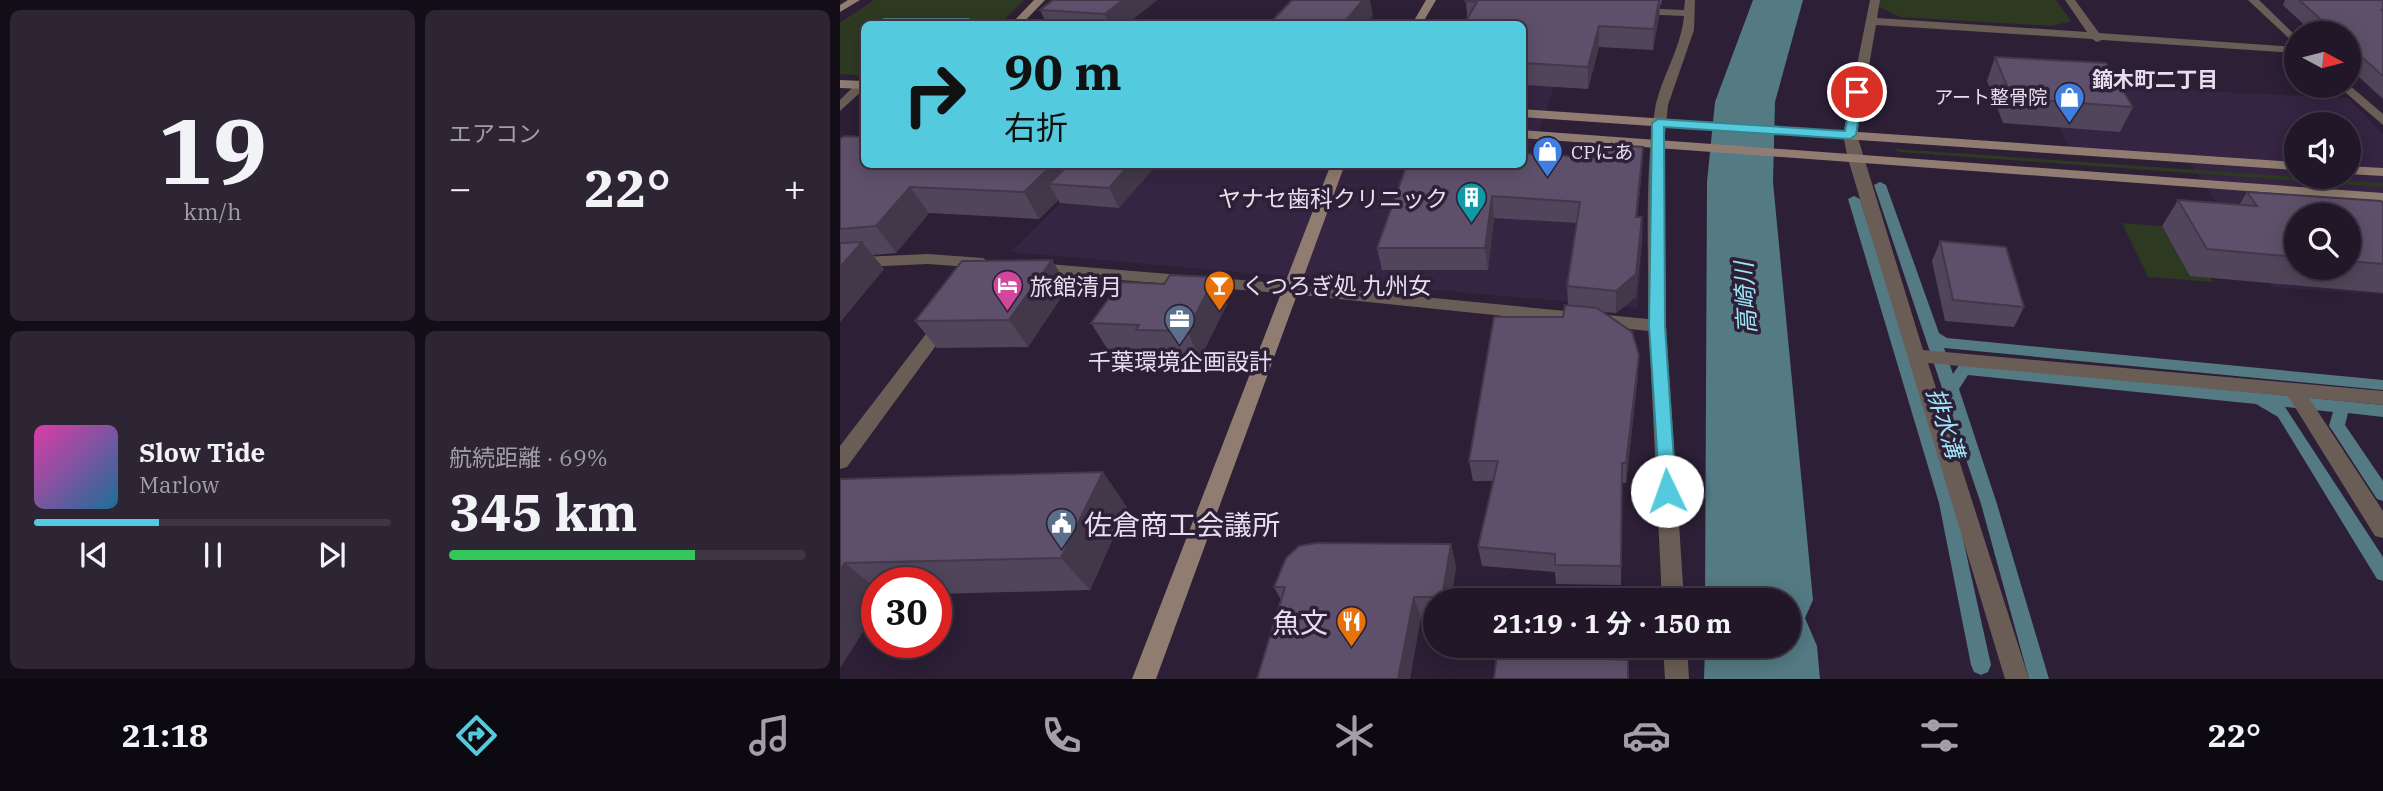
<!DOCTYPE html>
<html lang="ja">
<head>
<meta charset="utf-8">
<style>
	:root { --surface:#211728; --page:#2d2434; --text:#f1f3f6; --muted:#a29fa8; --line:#3e3645; --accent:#54cade }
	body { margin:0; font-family:"IBM Plex Serif","Noto Sans JP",serif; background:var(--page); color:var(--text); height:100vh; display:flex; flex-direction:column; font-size:26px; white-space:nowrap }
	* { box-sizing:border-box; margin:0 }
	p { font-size:23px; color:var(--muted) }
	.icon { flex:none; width:38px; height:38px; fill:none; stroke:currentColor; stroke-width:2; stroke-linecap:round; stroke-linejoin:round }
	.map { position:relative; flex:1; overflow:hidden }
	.sheet { display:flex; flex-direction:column; gap:10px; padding:10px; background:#120d16; width:840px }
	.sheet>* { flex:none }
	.top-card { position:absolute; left:21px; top:21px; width:665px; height:147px; border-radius:10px; box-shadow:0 4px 18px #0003,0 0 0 2px var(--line); background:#54cade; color:#111; overflow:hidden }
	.needle { width:46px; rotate:97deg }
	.fabs { position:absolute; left:1444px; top:21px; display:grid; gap:14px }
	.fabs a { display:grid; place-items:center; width:77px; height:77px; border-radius:50%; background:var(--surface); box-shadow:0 4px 18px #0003,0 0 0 2px var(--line); font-size:35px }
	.speed { position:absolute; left:21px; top:567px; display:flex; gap:14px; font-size:35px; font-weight:700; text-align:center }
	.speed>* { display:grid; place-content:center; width:91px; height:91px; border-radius:50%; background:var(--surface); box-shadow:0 4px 18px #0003,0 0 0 2px var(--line); line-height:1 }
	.speed .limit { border:10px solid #d22; background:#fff; color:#111 }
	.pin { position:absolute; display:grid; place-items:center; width:60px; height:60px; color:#fff; margin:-30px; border:4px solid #fff; border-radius:50%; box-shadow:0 2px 7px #0007 }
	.me { position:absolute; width:77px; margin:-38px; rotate:357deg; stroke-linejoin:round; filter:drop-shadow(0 0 5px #0008) }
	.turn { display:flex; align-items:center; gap:24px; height:147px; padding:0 28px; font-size:32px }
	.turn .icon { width:91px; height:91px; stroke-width:2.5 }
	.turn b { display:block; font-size:49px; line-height:60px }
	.big { font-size:52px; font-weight:700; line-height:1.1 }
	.sheet .tile { flex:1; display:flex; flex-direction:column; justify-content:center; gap:10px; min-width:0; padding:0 24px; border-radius:10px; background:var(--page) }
	.sheet .dial { align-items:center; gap:0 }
	.dial b { font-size:91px; line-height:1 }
	.song { display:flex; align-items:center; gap:21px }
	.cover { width:84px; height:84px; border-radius:10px; background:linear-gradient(135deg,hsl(320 70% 55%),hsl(200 70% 35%)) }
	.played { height:7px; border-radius:4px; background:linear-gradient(90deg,var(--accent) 35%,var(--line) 35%) }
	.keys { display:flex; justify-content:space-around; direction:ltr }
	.heat { display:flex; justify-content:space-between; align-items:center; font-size:38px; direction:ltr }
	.charge { height:10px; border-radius:5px; background:linear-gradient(90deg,#34c759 69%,var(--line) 0) }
	.sheet .tiles { flex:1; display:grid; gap:10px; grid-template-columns:repeat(2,1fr) }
	.trip { position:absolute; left:583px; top:588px; width:378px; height:70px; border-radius:35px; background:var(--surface); box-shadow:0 4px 18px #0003,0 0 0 2px var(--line); font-weight:700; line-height:70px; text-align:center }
	.dock { display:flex; height:112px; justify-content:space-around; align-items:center; background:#0d0910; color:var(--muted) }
	.dock .icon { width:49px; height:49px }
	.dock .selected { color:var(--accent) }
	.dock b { font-size:32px; color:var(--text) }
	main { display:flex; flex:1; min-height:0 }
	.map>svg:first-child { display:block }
	.built { fill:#352442; fill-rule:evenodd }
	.green { fill:#2e3922 }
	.water { fill:#547a84 }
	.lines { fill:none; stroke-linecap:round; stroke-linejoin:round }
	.stream { fill:#547a84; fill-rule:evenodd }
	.river { fill:#547a84; fill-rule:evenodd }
	.street { fill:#6a5d55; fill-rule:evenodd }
	.secondary { fill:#907c70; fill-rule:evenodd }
	.wall { fill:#51455b; fill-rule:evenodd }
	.shaded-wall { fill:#42384a }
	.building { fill:#5e506a; stroke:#42384a; stroke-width:2 }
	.route { fill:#54cade; stroke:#378390; stroke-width:2 }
	.labels { text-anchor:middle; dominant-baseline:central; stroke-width:7; stroke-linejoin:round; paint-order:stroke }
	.far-poi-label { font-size:19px; fill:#e6deee; stroke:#2c1f36; text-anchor:end }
	.far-neighbourhood-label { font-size:21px; font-weight:bold; fill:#e6deee; stroke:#2c1f36 }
	.poi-label { font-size:23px; fill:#e6deee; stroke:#2c1f36; text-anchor:start }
	.water-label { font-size:24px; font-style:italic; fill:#9de5f7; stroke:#2c1f36 }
	.near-poi-label { font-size:28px; fill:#e6deee; stroke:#2c1f36; text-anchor:start }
</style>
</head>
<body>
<main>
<section class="sheet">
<div class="tiles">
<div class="tile dial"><b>19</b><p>km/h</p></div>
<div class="tile"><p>エアコン</p>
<div class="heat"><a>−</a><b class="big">22°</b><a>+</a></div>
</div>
<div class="tile">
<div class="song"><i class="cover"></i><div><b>Slow Tide</b><p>Marlow</p></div></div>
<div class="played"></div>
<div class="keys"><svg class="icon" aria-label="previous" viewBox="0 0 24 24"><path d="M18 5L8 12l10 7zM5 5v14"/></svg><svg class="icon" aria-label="pause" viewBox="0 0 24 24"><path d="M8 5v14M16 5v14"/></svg><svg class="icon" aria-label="next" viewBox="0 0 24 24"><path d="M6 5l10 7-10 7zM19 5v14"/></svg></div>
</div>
<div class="tile"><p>航続距離 · 69%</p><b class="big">345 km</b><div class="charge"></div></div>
</div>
</section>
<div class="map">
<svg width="1543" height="679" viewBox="0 0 1543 679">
	<rect width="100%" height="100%" fill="#2c1f36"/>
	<g class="built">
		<polygon points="687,10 728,43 691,157 748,217 804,222 798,308 171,252 258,165 682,164 682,24"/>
		<path d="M1199,83L1508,98L1543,134V295L1432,287L1346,156L1229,148ZM1456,124H1508V177H1456ZM1456,215H1508V268H1456Z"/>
	</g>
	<g class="green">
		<polygon points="34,0 184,0 160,24 24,24 24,76 0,74 0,23"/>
		<polygon points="1041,0 1216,0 1231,21 1212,26 1060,17 1035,5"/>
		<polygon points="1057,149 1543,183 1543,187 1059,152 1055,150"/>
		<polygon points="1282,223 1322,226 1330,240 1349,241 1373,282 1308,277"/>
	</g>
	<polygon class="water" points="44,18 130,18 123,24 35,24"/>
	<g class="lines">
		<g class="stream">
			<polygon points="1040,182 1046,185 1099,333 1107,338 1543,380 1543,390 1104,348 1113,374 1119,365 1124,364 1543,405 1543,417 1508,413 1505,425 1543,481 1543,501 1537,499 1492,430 1489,426 1493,412 1445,407 1543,557 1543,581 1537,579 1438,417 1416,404 1128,375 1119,389 1157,504 1209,679 1189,679 1141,504 1034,185"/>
			<polygon points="1014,196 1020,199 1115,503 1151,665 1148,672 1141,675 1134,672 1131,665 1099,503 1008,199"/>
		</g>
		<polygon class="river" points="913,0 963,0 935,102 933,182 973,600 965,618 977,646 980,679 864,679 865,646 948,646 948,600 865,600 867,182 875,102"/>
		<g class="street">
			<path d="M845,0H855L854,30L828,105L824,145L826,326L844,600H822L809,331L450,294L196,273L188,268L196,263L450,284L808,319C809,250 804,177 815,109C821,77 841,49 844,16L798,14L793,11L798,8L844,10Z"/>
			<polygon points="1030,0 1040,0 1037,18 1247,32 1225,0 1235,0 1259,33 1456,47 1456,53 1262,40 1257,42 1252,39 1036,25 1017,135 1083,350 1543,391 1543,405 1469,398 1543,511 1543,538 1535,536 1448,396 1088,363 1189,679 1165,679 1008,159 1003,135"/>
			<polygon points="1408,0 1419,0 1456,36 1456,45"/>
			<polygon points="18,82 24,82 24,89 0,111 0,100"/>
			<polygon points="1508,84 1543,114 1543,125 1498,86"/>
			<polygon points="88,254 143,258 151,263 143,268 88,264 0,268 0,258"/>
			<polygon points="105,315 114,321 111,325 7,467 0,469 0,446 99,317"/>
			<polygon points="823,646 847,646 849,679 825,679"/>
		</g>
		<g class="secondary">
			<polygon points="8,0 20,0 0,12 0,5"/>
			<polygon points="194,0 205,0 182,24 171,24"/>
			<polygon points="586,0 596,0 582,24 572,24"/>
			<polygon points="0,80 24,81 24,89 0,88"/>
			<polygon points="682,109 1456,162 1456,170 682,117"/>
			<polygon points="682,130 1543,193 1543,201 682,138"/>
			<polygon points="491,164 505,164 316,679 292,679"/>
			<polygon points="1508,166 1543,168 1543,176 1508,174"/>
		</g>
	</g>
	<g class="wall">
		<polygon points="213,0 317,0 287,24 207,24 200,10"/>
		<polygon points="626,0 822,0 821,5 820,5 819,17 813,50 759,47 748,89 682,85 682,24 627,18"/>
		<polygon points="1445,0 1543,0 1543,99 1508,67 1508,33 1473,33 1443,5"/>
		<polygon points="1155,57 1293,107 1280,132 1163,123 1147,81"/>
		<polygon points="0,139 24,164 317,164 279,208 220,203 218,200 199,219 89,213 56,253 33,255 44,269 0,322"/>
		<polygon points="803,147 802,169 797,217 802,217 802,239 796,297 776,313 763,312 798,375 786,483 782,483 781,585 716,584 715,572 642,566 638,547 654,481 633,481 629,461 723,317 728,305 727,286 737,223 654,218 648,270 542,270 537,248 567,164 759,158"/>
		<path d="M1407,192L1543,203V293L1350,276L1322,226L1338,200L1399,205ZM1456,215H1508V268H1456Z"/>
		<polygon points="1100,241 1184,307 1174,327 1105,321 1092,261"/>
		<polygon points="212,260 228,287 188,347 97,348 75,321"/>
		<polygon points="387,304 360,358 311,357 308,352 268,350 251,323"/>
		<polygon points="0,479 287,507 250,590 96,594 96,583 37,583 37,609 0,668"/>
		<polygon points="611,544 616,567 611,600 595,600 595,619 581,618 441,600 434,587"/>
	</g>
	<g class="shaded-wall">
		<polygon points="283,0 317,0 287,24 269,24 265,14"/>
		<polygon points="523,0 530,0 533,16 526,24 503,24"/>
		<polygon points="820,0 819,17 813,50 814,29"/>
		<polygon points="759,26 759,47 748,89 748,67"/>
		<polygon points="803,147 802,169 795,239 796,217"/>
		<polygon points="213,164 237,164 209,184 218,200 199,219 184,192"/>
		<polygon points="290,164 317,164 279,208 269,188"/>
		<polygon points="70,187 89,213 56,253 36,226"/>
		<polygon points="652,196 654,218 648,270 645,248"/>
		<polygon points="802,217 802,239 796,297 776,313 776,291"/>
		<polygon points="22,242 44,269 0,322 0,267"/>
		<polygon points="212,260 228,287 188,347 169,320"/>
		<polygon points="375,277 387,304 360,358 347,331"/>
		<polygon points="799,355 798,375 786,483 786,463"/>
		<polygon points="263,472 287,507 250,590 221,558"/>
		<polygon points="611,544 616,567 611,600 603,600 602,597"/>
		<polygon points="5,563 37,589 37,609 0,668 0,570"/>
		<polygon points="574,597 581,618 570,679 558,679"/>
	</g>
	<g class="building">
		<polygon points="213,0 283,0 265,14 200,10"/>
		<polygon points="452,0 523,0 503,24 429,24"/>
		<polygon points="626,0 819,0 814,29 759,26 748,67 682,63 682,24 624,24 637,2 625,1"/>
		<polygon points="1459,0 1543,0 1543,10 1542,10 1543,11 1543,76 1508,45 1508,33 1496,33"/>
		<polygon points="1155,57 1266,63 1293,107 1172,98"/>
		<polygon points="4,136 24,137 24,164 213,164 184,192 70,187 36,226 0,229 0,139"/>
		<polygon points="762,144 803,147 796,217 802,217 796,274 776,291 727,286 740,202 652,196 645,248 537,248 567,164 682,164 682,153 759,158"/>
		<polygon points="229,164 290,164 269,188 209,184"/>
		<polygon points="1407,192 1541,201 1543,203 1543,264 1508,261 1508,215 1456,215 1456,257 1367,249 1338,200 1417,206"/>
		<polygon points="1100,241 1166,247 1184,307 1113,300"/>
		<polygon points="22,242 0,267 0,243"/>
		<polygon points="212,260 169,320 75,321 122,261"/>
		<polygon points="330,275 375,277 347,331 296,330 299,325 251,323 281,282 324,284"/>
		<polygon points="725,305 757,308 792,332 799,355 786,463 782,463 781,566 715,565 715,554 638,547 658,461 629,461 654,317 723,317"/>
		<polygon points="263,472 221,558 5,563 0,570 0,479"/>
		<polygon points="477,543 611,544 602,597 574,597 558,679 417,679 445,587 434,587 446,558 459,546"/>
		<polygon points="657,654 788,660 788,679 654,679"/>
	</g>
	<polygon class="route" points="1017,89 1023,92 1016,135 1010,139 824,127 825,326 836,491 833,496 820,496 809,326 812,123 818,119 1005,131 1012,92"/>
	<defs>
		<symbol id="shop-pin" viewBox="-11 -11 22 30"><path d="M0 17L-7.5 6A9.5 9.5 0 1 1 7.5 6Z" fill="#3f7fe0" stroke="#2c1f36"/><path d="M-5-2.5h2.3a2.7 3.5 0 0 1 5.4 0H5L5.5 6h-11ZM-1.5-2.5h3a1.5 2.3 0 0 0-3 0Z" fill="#fff"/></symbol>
		<symbol id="building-pin" viewBox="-11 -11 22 30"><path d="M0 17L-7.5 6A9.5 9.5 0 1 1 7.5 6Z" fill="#0f9aa8" stroke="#2c1f36"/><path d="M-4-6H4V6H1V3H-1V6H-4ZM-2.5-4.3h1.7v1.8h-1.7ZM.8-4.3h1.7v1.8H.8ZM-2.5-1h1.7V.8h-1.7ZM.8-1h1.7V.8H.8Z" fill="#fff"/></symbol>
		<symbol id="bar-pin" viewBox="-11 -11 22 30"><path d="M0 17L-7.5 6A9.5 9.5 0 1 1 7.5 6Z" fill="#e8710a" stroke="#2c1f36"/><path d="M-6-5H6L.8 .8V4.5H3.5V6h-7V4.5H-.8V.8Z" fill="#fff"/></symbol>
		<symbol id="hotel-pin" viewBox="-11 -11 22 30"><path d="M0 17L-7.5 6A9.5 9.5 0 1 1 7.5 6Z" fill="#d1479c" stroke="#2c1f36"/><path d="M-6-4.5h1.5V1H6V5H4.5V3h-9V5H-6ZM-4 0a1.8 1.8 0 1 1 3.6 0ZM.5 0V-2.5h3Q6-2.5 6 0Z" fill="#fff"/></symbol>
		<symbol id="office-pin" viewBox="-11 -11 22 30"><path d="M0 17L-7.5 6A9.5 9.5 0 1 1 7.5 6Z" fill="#5c6f8a" stroke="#2c1f36"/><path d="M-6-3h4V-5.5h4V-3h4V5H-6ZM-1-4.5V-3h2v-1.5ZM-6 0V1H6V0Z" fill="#fff"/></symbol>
		<symbol id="civic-pin" viewBox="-11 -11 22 30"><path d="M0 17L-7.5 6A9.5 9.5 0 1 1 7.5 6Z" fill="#5c6f8a" stroke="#2c1f36"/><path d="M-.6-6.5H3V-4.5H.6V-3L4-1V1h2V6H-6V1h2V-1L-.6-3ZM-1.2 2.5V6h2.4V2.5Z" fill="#fff"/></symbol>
		<symbol id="restaurant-pin" viewBox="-11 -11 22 30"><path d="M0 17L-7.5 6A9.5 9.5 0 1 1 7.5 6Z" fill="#e8710a" stroke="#2c1f36"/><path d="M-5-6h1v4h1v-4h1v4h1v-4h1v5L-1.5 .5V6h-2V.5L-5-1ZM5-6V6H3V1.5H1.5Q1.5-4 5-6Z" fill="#fff"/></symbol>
	</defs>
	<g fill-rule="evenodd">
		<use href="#shop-pin" x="1212" y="80" width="35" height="47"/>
		<use href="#shop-pin" x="690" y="134" width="35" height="47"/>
		<use href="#building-pin" x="614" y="180" width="35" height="47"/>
		<use href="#bar-pin" x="362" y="268" width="35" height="47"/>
		<use href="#hotel-pin" x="150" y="268" width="35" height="47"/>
		<use href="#office-pin" x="322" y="302" width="35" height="47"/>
		<use href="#civic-pin" x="204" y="506" width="35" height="47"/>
		<use href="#restaurant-pin" x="494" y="604" width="35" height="47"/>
	</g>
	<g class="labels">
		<g class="far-poi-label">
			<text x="1207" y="97">アート整骨院</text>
			<text x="731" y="152" text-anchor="start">CPにあ</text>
		</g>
		<g class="far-neighbourhood-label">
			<text x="1315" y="79">鏑木町二丁目</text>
		</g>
		<g class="poi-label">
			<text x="608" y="198" text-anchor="end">ヤナセ歯科クリニック</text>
			<text x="402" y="285">くつろぎ処 九州女</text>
			<text x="190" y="286">旅館清月</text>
			<text x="340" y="361" text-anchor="middle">千葉環境企画設計</text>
		</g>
		<g class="water-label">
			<text transform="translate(905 298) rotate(-93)">高崎川</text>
			<text transform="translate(1106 423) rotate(73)">排水溝</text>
		</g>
		<g class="near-poi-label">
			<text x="244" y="524">佐倉商工会議所</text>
			<text x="488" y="622" text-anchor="end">魚文</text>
		</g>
	</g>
</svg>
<div class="fabs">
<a><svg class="needle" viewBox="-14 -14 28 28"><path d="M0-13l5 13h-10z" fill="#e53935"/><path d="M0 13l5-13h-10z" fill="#a29fa8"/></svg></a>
<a><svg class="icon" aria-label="sound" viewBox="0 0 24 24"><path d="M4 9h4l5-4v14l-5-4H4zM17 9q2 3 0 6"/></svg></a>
<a><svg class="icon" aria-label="search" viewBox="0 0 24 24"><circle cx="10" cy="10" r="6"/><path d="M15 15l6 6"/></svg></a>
</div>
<div class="speed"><div class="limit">30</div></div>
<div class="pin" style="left:1017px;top:92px;background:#d93025"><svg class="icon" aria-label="arrive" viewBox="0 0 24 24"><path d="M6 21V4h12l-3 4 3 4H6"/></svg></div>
<svg class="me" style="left:827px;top:491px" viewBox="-20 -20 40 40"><circle r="19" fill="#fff"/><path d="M0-13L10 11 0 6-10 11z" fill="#54cade"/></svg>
<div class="trip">21:19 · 1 分 · 150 m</div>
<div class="top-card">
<div class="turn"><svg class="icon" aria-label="right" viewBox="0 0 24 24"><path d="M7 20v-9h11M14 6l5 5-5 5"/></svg><div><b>90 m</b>右折</div></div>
</div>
</div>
</main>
<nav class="dock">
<b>21:18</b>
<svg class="icon selected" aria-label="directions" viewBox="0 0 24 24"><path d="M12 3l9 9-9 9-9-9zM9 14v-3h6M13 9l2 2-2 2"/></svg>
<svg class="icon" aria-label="music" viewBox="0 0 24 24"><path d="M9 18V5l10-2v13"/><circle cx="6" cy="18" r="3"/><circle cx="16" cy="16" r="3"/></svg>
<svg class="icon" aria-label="phone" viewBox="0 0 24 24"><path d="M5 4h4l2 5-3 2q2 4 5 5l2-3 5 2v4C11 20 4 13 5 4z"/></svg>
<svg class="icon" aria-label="climate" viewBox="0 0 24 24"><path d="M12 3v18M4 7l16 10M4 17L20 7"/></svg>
<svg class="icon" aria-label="car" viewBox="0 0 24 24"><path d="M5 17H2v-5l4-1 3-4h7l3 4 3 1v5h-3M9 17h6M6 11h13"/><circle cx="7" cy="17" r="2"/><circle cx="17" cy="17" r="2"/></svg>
<svg class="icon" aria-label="filters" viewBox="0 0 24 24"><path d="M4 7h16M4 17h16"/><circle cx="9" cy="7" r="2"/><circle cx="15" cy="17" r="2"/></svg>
<b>22°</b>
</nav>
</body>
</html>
